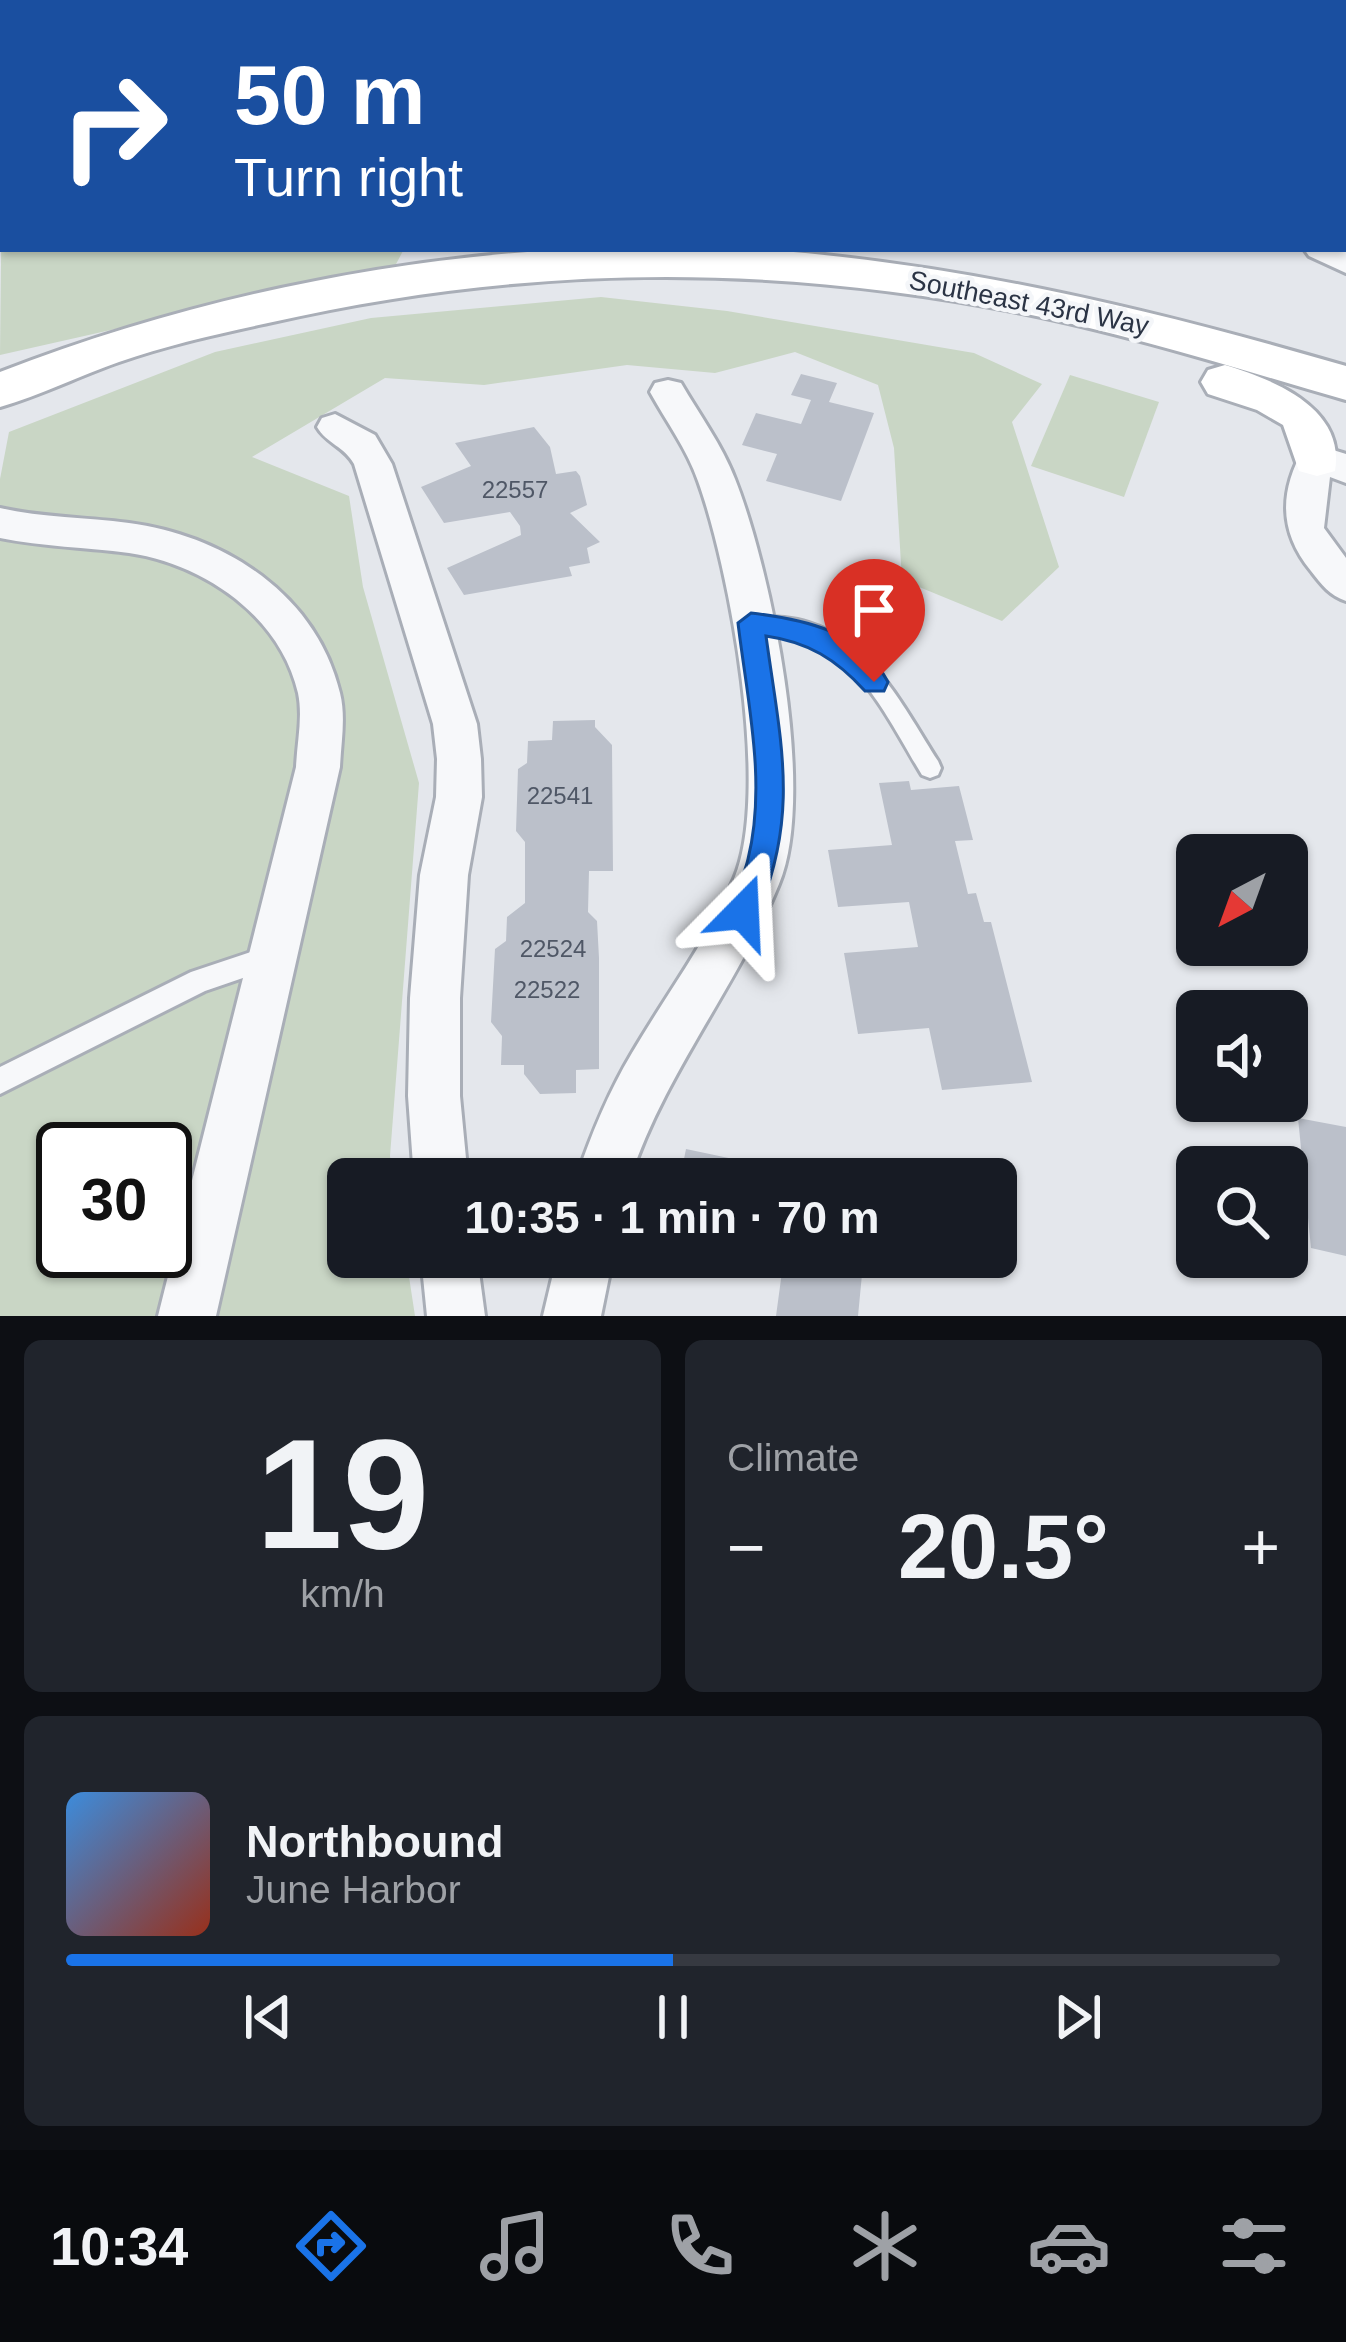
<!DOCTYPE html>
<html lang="en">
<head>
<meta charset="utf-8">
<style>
	:root { --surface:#171b24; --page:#20242c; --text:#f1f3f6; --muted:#9ea1a6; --line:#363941; --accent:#1a73e8 }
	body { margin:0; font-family:Helvetica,sans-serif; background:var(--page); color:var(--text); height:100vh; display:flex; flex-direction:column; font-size:45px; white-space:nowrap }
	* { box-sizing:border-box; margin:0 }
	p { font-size:39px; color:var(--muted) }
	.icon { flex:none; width:66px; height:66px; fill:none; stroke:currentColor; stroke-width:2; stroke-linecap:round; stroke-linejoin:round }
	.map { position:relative; height:1316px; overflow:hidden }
	.drawer { display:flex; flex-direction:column; gap:24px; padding:24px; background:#0d0f14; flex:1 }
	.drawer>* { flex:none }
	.banner { position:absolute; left:0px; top:0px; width:1347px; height:252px; box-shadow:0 3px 9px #0004; background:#1a4fa0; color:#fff; overflow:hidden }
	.needle { width:78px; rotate:221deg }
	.buttons { position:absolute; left:1176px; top:834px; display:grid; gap:24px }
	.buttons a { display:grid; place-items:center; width:132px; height:132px; border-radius:18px; background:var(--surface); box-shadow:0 3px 9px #0004; font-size:60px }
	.speed { position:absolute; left:36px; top:1122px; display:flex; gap:24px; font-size:60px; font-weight:700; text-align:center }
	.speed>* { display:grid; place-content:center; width:156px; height:156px; border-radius:50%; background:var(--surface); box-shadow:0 3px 9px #0004; line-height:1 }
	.speed .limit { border:6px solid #111; border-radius:18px; background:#fff; color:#111 }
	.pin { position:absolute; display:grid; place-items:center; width:102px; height:102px; color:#fff; margin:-123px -51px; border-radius:50% 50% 50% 0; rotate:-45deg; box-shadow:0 0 12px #0007 }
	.pin .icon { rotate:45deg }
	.me { position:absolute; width:132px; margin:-66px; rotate:21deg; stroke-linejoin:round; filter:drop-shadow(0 0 9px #0008) }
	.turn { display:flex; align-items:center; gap:42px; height:252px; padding:0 36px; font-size:54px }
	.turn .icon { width:156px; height:156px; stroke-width:2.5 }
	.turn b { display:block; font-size:84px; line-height:102px }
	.big { font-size:90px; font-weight:700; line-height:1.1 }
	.drawer .tile { flex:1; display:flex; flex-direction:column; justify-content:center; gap:18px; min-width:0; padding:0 42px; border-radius:18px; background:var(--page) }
	.drawer .dial { align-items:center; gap:0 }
	.dial b { font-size:156px; line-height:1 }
	.song { display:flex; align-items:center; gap:36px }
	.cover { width:144px; height:144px; border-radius:18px; background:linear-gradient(135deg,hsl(210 70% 55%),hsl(10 70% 35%)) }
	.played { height:12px; border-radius:6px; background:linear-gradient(90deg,var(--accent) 50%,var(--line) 50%) }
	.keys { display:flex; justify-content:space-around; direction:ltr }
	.heat { display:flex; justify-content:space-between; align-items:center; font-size:66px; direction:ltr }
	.drawer .tiles { flex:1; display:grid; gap:24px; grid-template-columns:1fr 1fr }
	.tile:last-child { grid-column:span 2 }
	.trip { position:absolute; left:327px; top:1158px; width:690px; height:120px; border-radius:18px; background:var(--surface); box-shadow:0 3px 9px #0004; font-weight:700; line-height:120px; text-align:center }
	.dock { display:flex; height:192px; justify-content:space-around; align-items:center; background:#090b0e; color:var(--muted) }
	.dock .icon { width:84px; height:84px }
	.dock .active { color:var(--accent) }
	.dock b { font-size:54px; color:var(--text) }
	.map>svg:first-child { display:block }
	.green { fill:#c9d6c5; fill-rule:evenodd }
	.building { fill:#bbc0ca }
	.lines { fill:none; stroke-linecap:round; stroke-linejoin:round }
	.service-casing { stroke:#a9aeb7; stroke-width:6 }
	.minor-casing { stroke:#a9aeb7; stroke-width:6 }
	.secondary-casing { stroke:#a9aeb7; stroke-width:6 }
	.service { fill:#f7f8fa; fill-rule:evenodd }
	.minor { fill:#f7f8fa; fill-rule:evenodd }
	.secondary { fill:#fff; fill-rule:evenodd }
	.route { fill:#1a73e8; stroke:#114b97; stroke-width:3 }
	.labels { text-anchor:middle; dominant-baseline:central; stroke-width:9; stroke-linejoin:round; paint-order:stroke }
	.number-label { font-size:24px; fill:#4f5766 }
	.far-street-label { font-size:27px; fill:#2b3445; stroke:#f4f6f9 }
</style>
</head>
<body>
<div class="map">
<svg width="1346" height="1316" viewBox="0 0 1346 1316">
	<rect width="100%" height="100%" fill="#e4e7ec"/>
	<g class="green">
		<polygon points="3,78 3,249 404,249 395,266 0,355"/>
		<path d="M601,297L727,311L974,353L1042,384L1012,422L1059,567L1002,621L902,580L894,448L878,385L795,352L715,373L627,365L484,385L385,378L252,457L349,496L363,587L419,783L390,1156L393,1179H348V1257H406L415,1316H0V479L9,432L215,352L371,318ZM63,1149H165V1251H63Z"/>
		<polygon points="1070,375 1159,402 1124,497 1031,466"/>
	</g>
	<g class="building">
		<polygon points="801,374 837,383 829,402 874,413 841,501 766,481 777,454 742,445 756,413 801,424 811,400 791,395"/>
		<polygon points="534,427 550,447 556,474 576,471 580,476 587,505 570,513 600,542 587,548 590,563 569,567 572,576 464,595 447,568 521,535 520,526 510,512 444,523 421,487 471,466 455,443"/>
		<polygon points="595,720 595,727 612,745 613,871 589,871 588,912 597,921 599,958 599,1069 576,1070 576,1093 540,1094 524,1074 524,1065 501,1065 502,1036 491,1022 495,949 506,941 507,917 525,903 525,842 516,831 518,769 527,763 528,741 552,740 553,721"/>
		<polygon points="909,781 911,790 959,786 973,840 955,841 968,894 976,893 984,922 991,922 1032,1082 942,1090 929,1028 858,1034 844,953 918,947 909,902 838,907 828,850 892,845 879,783"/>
		<polygon points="1298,1118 1346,1127 1346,1256 1311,1248"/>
		<polygon points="686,1149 819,1177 819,1179 680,1179"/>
		<polygon points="784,1257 878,1257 877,1266 863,1264 858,1316 776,1316"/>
	</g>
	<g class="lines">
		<defs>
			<g id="service">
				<polygon points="797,0 811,0 813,3 799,3"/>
				<polygon points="1346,204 1346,215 1344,216 1344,205"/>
				<path d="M751,616C770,617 790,617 809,623C873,643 904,708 938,761L941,768L938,775L930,778L922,775C892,726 860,654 800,637C781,633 762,635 744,630L741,624L744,618Z"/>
				<polygon points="272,945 281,949 284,957 281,965 205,991 0,1094 0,1067 191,972"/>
			</g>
			<g id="minor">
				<polygon points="947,0 974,0 976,3 949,3"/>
				<polygon points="1093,0 1120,0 1122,3 1095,3"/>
				<polygon points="1304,249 1346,250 1346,273 1309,256"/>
				<path d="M668,380L681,383C699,414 722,445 735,479C771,570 817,793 779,884C737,987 664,1074 630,1179H576C591,1135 608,1093 632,1053C666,995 707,941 734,879C771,793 730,569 698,481C687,449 666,421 650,392L655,383Z"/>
				<path d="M335,414L375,435L392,464L477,724L481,759L482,797L468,875L460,998V1096L468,1179H414L408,1096L410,998L420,875L436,797L437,759L433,724L354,464C345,447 326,443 317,427L322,418Z"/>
				<path d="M1317,445L1346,454V483L1330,477L1324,528L1346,558V601C1329,595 1322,585 1311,571C1279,532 1279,492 1304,448Z"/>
				<path d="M0,508C43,518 86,517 129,523C225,536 316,594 340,693C346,717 341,743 340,767L216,1316H158L296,767C297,743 303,717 298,693C280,616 204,564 129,553C86,547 43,547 0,538Z"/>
				<polygon points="421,1257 477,1257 485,1316 427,1316"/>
				<polygon points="557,1257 613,1257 601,1316 543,1316"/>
			</g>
			<g id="secondary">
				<path d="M572,249C642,249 713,245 782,251C975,267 1161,312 1346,366V400C1238,369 1132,335 1022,313C765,262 523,265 268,323C218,334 167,345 119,362C79,376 41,395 0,407V372C181,302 378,259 572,249Z"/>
				<path d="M1225,365C1267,378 1346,405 1335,471L1317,476L1299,471L1283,425L1257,410L1208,394L1201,382L1208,370Z"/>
			</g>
		</defs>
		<use href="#service" class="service-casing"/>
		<use href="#minor" class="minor-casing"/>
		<use href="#secondary" class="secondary-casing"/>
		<use href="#service" class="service"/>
		<use href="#minor" class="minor"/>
		<use href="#secondary" class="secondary"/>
	</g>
	<path class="route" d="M751,613C803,619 861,631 888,682L884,691H865C836,659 808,642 766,636C781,745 801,817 754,922L743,927L732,922L727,912C734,895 744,877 748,859C767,783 747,699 738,623Z"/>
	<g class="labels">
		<g class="number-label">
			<text x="515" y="489">22557</text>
			<text x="560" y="795">22541</text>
			<text x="553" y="948">22524</text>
			<text x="547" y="989">22522</text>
		</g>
		<g class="far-street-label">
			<text transform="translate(1029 303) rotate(11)">Southeast 43rd Way</text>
		</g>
	</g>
</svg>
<div class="buttons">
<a><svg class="needle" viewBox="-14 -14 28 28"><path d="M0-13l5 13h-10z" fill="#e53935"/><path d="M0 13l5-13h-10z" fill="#9ea1a6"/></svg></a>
<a><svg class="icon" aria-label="sound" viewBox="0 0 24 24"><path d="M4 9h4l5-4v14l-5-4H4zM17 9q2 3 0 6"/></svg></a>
<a><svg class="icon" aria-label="search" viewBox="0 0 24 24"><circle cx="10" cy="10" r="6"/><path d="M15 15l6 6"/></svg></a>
</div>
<div class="speed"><div class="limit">30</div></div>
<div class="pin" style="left:874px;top:682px;background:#d93025"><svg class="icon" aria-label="arrive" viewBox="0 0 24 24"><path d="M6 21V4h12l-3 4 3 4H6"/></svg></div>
<svg class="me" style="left:743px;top:912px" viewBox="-20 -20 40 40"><path d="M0-17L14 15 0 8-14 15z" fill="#1a73e8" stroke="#fff" stroke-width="4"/></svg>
<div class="trip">10:35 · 1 min · 70 m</div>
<div class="banner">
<div class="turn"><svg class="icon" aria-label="right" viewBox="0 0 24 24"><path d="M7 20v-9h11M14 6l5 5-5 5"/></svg><div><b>50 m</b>Turn right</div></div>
</div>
</div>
<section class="drawer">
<div class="tiles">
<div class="tile dial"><b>19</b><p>km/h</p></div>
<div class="tile"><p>Climate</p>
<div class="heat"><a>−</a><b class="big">20.5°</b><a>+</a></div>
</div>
<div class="tile">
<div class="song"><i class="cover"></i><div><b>Northbound</b><p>June Harbor</p></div></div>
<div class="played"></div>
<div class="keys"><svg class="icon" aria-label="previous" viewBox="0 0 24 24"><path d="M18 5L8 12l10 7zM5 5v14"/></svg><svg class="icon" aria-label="pause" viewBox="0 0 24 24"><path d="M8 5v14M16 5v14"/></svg><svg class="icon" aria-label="next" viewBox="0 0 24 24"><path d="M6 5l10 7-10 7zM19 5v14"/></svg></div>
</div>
</div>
</section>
<nav class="dock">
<b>10:34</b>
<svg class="icon active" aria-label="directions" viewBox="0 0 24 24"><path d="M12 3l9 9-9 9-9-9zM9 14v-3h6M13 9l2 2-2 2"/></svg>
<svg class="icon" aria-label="music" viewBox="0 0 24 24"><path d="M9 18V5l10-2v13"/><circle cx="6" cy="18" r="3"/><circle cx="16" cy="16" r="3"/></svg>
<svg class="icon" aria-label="phone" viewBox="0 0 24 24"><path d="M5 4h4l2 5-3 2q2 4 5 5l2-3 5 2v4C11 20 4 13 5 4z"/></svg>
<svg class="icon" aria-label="climate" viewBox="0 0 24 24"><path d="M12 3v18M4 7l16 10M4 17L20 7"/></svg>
<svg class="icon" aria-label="car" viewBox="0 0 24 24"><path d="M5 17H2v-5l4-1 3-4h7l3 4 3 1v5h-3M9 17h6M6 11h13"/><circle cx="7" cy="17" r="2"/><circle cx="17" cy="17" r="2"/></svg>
<svg class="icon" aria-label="filters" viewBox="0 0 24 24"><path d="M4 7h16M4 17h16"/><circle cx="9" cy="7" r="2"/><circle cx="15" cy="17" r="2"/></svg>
</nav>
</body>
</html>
